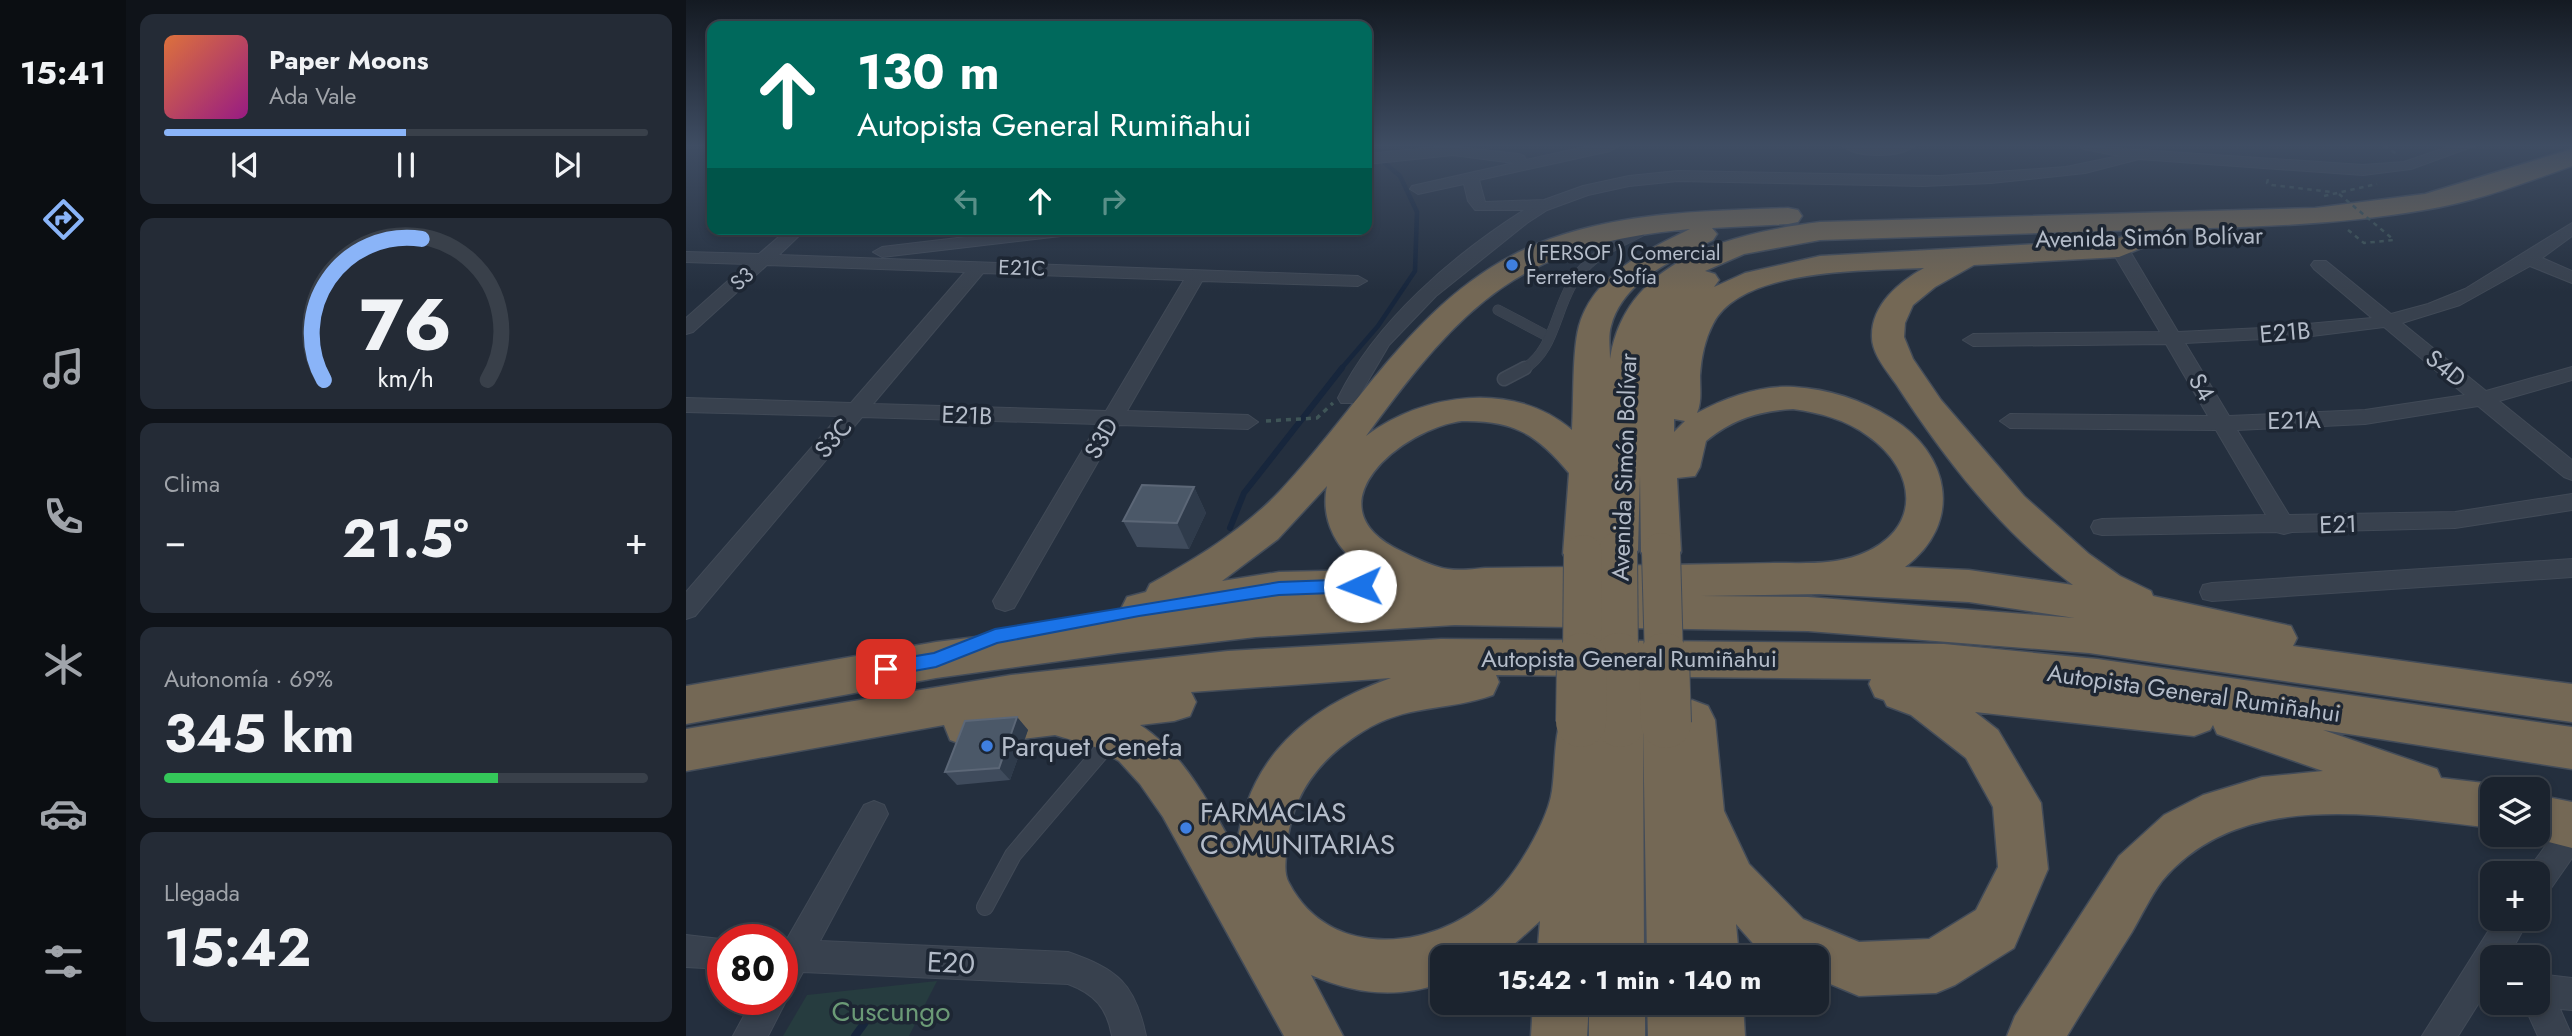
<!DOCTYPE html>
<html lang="es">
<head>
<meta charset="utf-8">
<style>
	:root { --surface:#1b232e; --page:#242b36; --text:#f1f3f6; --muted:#a0a4aa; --line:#39404a; --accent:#8ab4f8 }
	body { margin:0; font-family:Jost,sans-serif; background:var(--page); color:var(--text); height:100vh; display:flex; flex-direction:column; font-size:26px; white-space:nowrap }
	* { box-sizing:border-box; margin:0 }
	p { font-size:23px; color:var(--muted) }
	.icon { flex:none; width:38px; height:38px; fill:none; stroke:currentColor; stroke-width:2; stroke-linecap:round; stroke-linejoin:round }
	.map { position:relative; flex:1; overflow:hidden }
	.panel { display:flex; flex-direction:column; gap:14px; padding:14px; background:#0f1319; width:560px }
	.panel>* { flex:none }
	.banner { position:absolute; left:21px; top:21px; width:665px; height:214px; border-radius:14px; box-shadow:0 4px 10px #0003,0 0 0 2px var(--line); background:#00695c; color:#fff; overflow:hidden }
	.tools { position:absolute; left:1794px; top:777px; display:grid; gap:14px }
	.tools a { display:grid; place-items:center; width:70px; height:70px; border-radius:14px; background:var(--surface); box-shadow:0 4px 10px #0003,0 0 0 2px var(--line); font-size:35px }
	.speed { position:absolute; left:21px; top:924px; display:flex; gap:14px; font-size:35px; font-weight:700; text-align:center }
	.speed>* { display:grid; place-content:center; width:91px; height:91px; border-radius:50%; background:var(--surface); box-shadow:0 4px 10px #0003,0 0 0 2px var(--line); line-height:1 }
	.speed .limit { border:10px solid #d22; background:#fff; color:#111 }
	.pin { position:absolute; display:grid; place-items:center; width:60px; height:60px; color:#fff; margin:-30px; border-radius:14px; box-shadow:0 4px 10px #0006 }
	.me { position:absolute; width:77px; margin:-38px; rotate:268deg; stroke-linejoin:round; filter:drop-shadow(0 0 5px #0008) }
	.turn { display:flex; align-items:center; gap:24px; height:147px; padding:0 35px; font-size:32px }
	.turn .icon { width:91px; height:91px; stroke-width:2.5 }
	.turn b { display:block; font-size:49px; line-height:60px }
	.lanes { display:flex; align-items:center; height:66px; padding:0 35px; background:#0003; justify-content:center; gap:35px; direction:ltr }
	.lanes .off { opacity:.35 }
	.big { font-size:52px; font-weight:700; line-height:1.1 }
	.panel .widget { flex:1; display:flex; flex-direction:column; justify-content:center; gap:10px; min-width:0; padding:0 24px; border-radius:14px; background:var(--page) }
	.panel .dial { align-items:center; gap:0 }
	.dial svg { height:182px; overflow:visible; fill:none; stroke:var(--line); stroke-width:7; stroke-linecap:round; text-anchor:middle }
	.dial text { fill:var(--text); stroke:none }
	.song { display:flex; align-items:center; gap:21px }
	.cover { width:84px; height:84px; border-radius:10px; background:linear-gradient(135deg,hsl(20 70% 55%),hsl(310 70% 35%)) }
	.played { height:7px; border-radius:4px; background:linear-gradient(90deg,var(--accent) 50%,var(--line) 50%) }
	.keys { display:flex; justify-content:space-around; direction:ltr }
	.heat { display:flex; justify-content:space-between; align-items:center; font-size:38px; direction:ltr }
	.charge { height:10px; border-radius:5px; background:linear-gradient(90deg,#34c759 69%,var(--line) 0) }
	.trip { position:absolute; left:744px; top:945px; width:399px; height:70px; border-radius:14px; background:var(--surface); box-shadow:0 4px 10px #0003,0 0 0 2px var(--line); font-weight:700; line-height:70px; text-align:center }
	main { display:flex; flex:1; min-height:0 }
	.tab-bar { display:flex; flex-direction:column; width:126px; justify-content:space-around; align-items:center; background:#0b0e12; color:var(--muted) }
	.tab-bar .icon { width:49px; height:49px }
	.tab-bar .current { color:var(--accent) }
	.tab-bar b { font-size:32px; color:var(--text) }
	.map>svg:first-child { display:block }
	.green { fill:#263c3f }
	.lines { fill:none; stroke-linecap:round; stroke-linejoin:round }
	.stream-far2 { stroke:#17263c; stroke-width:4.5 }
	.stream-far1 { stroke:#17263c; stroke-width:6 }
	.stream { stroke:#17263c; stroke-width:8 }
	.lane-far2-casing { stroke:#414a57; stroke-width:11 }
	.lane-far1-casing { stroke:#414a57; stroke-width:15 }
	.lane-casing { stroke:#414a57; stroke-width:18 }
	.street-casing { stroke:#414a57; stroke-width:2 }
	.highway-casing { stroke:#434c59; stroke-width:3 }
	.path-far1 { stroke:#3f5557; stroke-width:2.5; stroke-dasharray:4.5 4.5; stroke-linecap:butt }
	.path { stroke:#3f5557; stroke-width:3.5; stroke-dasharray:5 5; stroke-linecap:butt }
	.lane-far2 { stroke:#38414e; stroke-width:10 }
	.lane-far1 { stroke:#38414e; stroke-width:12 }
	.lane { stroke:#38414e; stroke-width:16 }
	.street { fill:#38414e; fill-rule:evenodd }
	.highway { fill:#746855; fill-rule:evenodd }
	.highway-bridge-far1-casing { stroke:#434c59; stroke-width:40; stroke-linecap:butt }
	.highway-bridge-casing { stroke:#434c59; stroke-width:52; stroke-linecap:butt }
	.path-bridge { stroke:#3f5557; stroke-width:2.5; stroke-dasharray:4.5 4.5; stroke-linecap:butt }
	.highway-bridge-far1 { stroke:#746855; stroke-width:38 }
	.highway-bridge { stroke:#746855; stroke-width:50 }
	.wall { fill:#3f4b5c }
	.shaded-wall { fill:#2f3b4b }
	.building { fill:#4b5868; stroke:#5c6777; stroke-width:2 }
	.route { fill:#1a73e8; stroke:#114b97; stroke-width:2 }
	.shop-dot { fill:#3f7fe0; stroke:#1d2633; stroke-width:2.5 }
	.labels { text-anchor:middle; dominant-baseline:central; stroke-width:7; stroke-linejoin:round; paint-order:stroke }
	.far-poi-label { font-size:21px; fill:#b4bcc9; stroke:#1d2633; text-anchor:start }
	.far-street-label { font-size:21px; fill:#b4bcc9; stroke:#1d2633 }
	.street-label { font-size:24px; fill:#b4bcc9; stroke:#1d2633 }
	.near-poi-label { font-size:28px; fill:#b4bcc9; stroke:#1d2633; text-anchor:start }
	.near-street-label { font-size:28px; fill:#b4bcc9; stroke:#1d2633 }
	.near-park-label { font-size:28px; fill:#6b9a76; stroke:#1d2633 }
</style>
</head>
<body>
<main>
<nav class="tab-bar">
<b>15:41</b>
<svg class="icon current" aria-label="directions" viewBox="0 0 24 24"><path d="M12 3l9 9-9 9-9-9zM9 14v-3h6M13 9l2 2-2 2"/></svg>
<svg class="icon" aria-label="music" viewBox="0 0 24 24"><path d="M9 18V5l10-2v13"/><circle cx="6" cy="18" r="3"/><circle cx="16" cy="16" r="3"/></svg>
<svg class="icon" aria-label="phone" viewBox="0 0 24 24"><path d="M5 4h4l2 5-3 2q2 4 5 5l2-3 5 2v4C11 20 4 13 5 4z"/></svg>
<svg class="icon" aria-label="climate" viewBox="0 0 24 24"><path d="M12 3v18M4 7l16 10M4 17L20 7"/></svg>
<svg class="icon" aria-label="car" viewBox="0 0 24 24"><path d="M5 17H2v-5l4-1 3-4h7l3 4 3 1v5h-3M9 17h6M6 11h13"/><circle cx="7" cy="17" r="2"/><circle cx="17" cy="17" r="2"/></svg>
<svg class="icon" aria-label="filters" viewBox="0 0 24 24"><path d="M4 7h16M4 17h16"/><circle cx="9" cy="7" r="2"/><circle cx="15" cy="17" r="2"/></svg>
</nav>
<section class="panel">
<div class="widget">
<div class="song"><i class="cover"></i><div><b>Paper Moons</b><p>Ada Vale</p></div></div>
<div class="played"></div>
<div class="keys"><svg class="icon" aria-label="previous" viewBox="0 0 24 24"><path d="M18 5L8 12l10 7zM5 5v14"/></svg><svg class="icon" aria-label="pause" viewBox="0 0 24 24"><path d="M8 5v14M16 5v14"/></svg><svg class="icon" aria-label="next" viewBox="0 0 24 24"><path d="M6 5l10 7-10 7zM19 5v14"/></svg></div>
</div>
<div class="widget dial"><svg viewBox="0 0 100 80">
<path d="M14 69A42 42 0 1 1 86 69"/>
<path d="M14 69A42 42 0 0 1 57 7" stroke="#8ab4f8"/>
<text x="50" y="56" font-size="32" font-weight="700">76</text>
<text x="50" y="72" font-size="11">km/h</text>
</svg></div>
<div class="widget"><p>Clima</p>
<div class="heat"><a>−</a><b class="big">21.5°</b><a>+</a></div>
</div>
<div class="widget"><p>Autonomía · 69%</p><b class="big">345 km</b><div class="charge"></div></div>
<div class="widget"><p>Llegada</p><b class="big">15:42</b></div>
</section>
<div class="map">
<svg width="1886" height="1036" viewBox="0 0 1886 1036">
	<rect width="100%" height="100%" fill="#242f3e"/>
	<polygon class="green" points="251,981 223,1036 97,1036 121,995"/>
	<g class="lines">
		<polyline class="stream-far2" points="654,370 692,326 729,271 731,212 714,176 681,148"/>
		<polyline class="stream-far1" points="544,528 558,493 656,368"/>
		<polyline class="stream" points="169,1036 180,1021"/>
		<defs>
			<g id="lane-far2">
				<polyline points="812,310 863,337"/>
				<path d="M836,370C869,352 869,308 889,279C905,256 929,244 954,232"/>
			</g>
			<polyline id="lane-far1" points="818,379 839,368"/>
			<polyline id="lane" points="299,907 327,855 426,739"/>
			<g id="street">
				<path d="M761,146L833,154L838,156L840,160L903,146H932L924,151L793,180L799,202L858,200L897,186L943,176L992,171L1254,176L1380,167L1433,156L1398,149L1395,146L1677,165L1718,162L1765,146H1788L1725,169L1677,175L1453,159L1399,173L1305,183L1237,186L992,181L943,186L902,195L861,210L841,223L750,296L703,345L669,403H655L652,398C689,322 767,255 838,210H789L782,201L778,184L732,194L724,189L726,186L828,163L767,155L681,164V154Z"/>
				<path d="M1157,146H1228C1214,158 1171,158 1157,146Z"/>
				<path d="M1886,223V236L1856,258L1886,271V283L1844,266L1774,305L1716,323L1800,391L1886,367V380L1813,401L1886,460V480L1878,477L1792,406L1679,424L1551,430L1603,515L1769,512L1886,494V510L1769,528L1606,532L1598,534L1590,532L1416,535L1408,533L1405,527L1408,521L1416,519L1580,515L1530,430L1324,428L1314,421L1324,414L1522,416L1480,344L1287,346L1277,340L1287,334L1474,332L1424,248L1433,243L1442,248L1492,332L1577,328L1686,318L1628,269L1625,265L1628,261H1640L1705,314L1742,304L1779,289ZM1698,327L1779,395L1679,410L1543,416L1499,343L1618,337Z"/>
				<path d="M102,229H120L93,255L672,276L681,281L672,286L516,281L441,411L562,415L572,422L562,429L433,425L328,608L319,611L310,608L307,601L412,424L176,417L9,616L0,619V592L153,416L0,412V398L165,403L279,272L81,265L7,332L0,334V318L61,264L0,262V252L73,254ZM297,273L498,280L420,411L187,404Z"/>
				<polygon points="347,229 400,229 392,234 196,257 187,252 196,247"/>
				<polygon points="1886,559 1886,577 1526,601 1517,599 1514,592 1517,585 1526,583"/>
				<path d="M188,801L198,805L202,814L134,941L382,952C431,969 449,983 460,1036H426C421,1008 409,994 382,984L117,972L107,990L99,994L101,999L82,1036H47L67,999H96L95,940L101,939L178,805Z"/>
				<polygon points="1886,820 1886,858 1863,891 1852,895 1852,873 1840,873 1841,871 1876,824"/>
				<polygon points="1810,919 1843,919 1822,957 1806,957 1806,982 1772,1036 1736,1036"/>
				<polygon points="0,935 43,940 37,940 37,969 0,967"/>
				<polygon points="1852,974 1886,978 1886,1010 1874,1009 1886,1036 1852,1036 1837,1003 1852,1003"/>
			</g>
			<g id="highway">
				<path d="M1886,149V166C1838,183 1789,202 1738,210C1647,226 1555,227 1463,230L1472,237L1468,243L1433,257L1288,265L1249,287L1227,305L1219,323L1218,337L1227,359L1255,400L1338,496L1403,554L1434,576L1465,591L1467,596L1605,626L1611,638L1607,646L1886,684V722L1403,653L1122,631L769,625L570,637L432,653L250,678L0,724V686L250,642L440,618L435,609L441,597L460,592L464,584C511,558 557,530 594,491C676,404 735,291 851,244C930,212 1018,211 1102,208L1112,210L1116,216L1112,222L1102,224L1026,228L1031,234L1027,240C989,259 937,280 925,326C922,336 924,349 924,359C939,258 1048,233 1134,222L1629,208L1739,194ZM1004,229C961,250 907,275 893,326C886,351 888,402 886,430C828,380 737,393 680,436C777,304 834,244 1004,229ZM1452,230L1428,240L1134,256L1059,273L1028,287L1033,280L1029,274L1019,271L1058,254L1134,240ZM1238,268C1213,282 1185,305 1186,337C1186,354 1201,371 1210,384C1258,458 1315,532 1387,585L1283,570L1219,567C1278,523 1264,453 1205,418C1176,400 1142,389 1108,387C1074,385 1041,397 1011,413C1016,402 1014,388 1014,376C1015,358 1019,339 1027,324C1055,267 1184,271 1238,268ZM1107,409C1134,413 1159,419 1182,436C1232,471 1237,531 1173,555C1146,565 1117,563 1088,563C1053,564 1017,564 981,565L989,563L995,552L991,478L1009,476L1014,467L1020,441C1047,419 1073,411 1107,409ZM988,419L999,421L988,432ZM776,421C827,420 851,434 883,473L877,554L883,565L890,567C860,567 829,568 799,568C787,569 774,571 762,569C747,567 727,557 713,550C623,506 715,429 776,421ZM954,476L955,552L961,563L970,565L905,566L911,565L915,557L918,562L932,566L946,562L952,551ZM641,486C634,520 651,553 682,570L593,572L536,581L592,539ZM1134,594L1283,602L1389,618L1122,597L1015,596Z"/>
				<path d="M755,639L1258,644L1411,659L1886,727V769L1637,730L1751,769L1755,778L1798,783L1815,789H1806V824L1798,827C1693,815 1553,788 1476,881C1464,897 1456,915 1446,932C1424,967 1402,1001 1381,1036H1321L1329,1016L1433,856L1478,815L1517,795L1576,777L1637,771L1531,734L1527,725L1524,730L1508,736L1289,712L1312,730L1355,803L1362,869L1328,948L1269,985L1250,993L1173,996L1130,978V957H1079L1050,924L1053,957H961L957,723L964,709L980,703L990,707L1006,700L1022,706L1029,720L1038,811L1063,864L1117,919L1173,942L1243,939L1290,910L1312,867L1307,807L1280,758L1225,715L1201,706L1198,700L1189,697L1183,684L1185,679L810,675L813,682L807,695C759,712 722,703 676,732C633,759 605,795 601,846C600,858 597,873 603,883C647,968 765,948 818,884C836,863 862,819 866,791C870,763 867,734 879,708L895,702L911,708L914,715L918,708L934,702L950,708L957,722L958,957H851L854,921L814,957H756V983C710,999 669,994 625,975L657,1036H598L477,817L454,784L433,761L409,747L369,735L280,746L264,740L258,725L0,771V729L325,675L542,651ZM705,678C620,708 561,757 550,851C524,806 499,754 454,725L488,721L504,716L510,702L505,692Z"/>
				<polygon points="1852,795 1886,802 1886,848 1836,835 1852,835"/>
				<polygon points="847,1003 903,1003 901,1036 845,1036"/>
				<rect x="903" y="1003" width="56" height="33"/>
				<polygon points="961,1003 1057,1003 1059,1036 962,1036"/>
			</g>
		</defs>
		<use href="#lane-far2" class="lane-far2-casing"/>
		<use href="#lane-far1" class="lane-far1-casing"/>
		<use href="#lane" class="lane-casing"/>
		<use href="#street" class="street-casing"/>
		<use href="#highway" class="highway-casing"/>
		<g class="path-far1">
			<polyline points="1698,146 1711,154"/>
			<polyline points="1582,179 1581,183 1586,185 1645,192"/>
			<polyline points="1638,196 1691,184"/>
			<polyline points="1662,230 1678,243 1708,240"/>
		</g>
		<polyline class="path" points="580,421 631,418 647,403"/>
		<use href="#lane-far2" class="lane-far2"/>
		<use href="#lane-far1" class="lane-far1"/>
		<use href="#lane" class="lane"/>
		<use href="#street" class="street"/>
		<use href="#highway" class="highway"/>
		<defs>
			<g id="highway-bridge-far1">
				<polyline points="932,551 933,659"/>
				<polyline points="975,552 978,659"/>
				<polyline points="896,659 897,554"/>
			</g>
			<g id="highway-bridge">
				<polyline points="933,658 934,722"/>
				<polyline points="978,658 980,723"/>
				<polyline points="895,722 896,658"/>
			</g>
		</defs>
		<use href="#highway-bridge-far1" class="highway-bridge-far1-casing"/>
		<use href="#highway-bridge" class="highway-bridge-casing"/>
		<polyline class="path-bridge" points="1653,194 1708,240"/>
		<use href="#highway-bridge-far1" class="highway-bridge-far1"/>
		<use href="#highway-bridge" class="highway-bridge"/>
	</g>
	<g class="wall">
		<polygon points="508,487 520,513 503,549 451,547 437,521"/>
		<polygon points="331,717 342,730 324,780 271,785 259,772"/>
	</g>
	<g class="shaded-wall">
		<polygon points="508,487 520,513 503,549 491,523"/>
		<polygon points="331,717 342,730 324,780 313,768"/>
	</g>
	<g class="building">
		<polygon points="456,485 508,487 491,523 437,521"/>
		<polygon points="331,717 313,768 259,772 279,721"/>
	</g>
	<linearGradient id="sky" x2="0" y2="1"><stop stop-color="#141a22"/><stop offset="0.5" stop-color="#3f4d63"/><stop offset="1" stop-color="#3f4d63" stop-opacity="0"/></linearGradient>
	<rect width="1886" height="291" fill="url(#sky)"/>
	<polygon class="route" points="674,579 683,586 674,592 593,595 453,616 311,643 250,667 200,676 191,669 200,661 248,653 309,629 593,582"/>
	<g class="shop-dot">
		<circle cx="826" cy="265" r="7"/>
		<circle cx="301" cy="746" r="7"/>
		<circle cx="500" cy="828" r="7"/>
	</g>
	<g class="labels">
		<g class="far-poi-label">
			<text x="840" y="253">( FERSOF ) Comercial<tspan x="840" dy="24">Ferretero Sofía</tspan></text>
		</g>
		<g class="far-street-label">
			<text transform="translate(336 268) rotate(2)">E21C</text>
			<text transform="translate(56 279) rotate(-41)">S3</text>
		</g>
		<g class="street-label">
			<text transform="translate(1463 237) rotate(-1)">Avenida Simón Bolívar</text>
			<text transform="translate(1599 332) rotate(-5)">E21B</text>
			<text transform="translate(1760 368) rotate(39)">S4D</text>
			<text transform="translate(1516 387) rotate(60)">S4</text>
			<text transform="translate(281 415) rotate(2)">E21B</text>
			<text transform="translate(1608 420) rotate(-1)">E21A</text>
			<text transform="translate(147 438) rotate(-49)">S3C</text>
			<text transform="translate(415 438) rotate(-60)">S3D</text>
			<text transform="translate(938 467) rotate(-88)">Avenida Simón Bolívar</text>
			<text transform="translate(1652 524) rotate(-2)">E21</text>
			<text x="943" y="658">Autopista General Rumiñahui</text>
			<text transform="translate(1508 693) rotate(8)">Autopista General Rumiñahui</text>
		</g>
		<g class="near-poi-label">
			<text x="315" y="746">Parquet Cenefa</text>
			<text x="514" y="812">FARMACIAS<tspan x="514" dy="32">COMUNITARIAS</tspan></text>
		</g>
		<g class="near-street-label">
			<text transform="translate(265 963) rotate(3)">E20</text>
		</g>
		<g class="near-park-label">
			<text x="205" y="1011">Cuscungo</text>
		</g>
	</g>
</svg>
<div class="tools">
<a><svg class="icon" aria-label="layers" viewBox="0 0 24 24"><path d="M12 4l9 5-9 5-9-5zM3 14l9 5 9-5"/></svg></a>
<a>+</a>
<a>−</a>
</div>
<div class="speed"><div class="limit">80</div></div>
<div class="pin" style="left:200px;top:669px;background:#d93025"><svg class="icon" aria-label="arrive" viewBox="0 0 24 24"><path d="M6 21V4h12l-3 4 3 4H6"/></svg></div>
<svg class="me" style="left:674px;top:586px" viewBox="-20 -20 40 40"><circle r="19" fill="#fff"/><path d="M0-13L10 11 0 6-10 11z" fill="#1a73e8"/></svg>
<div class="trip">15:42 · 1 min · 140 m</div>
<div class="banner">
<div class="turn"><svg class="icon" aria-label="ahead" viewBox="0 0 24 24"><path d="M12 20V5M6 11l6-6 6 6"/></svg><div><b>130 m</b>Autopista General Rumiñahui</div></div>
<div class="lanes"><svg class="icon off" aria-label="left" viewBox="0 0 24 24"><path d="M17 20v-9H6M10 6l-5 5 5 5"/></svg><svg class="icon" aria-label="ahead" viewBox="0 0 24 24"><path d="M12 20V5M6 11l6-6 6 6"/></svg><svg class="icon off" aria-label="right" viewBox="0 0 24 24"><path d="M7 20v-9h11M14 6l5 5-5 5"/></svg></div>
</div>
</div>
</main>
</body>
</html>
